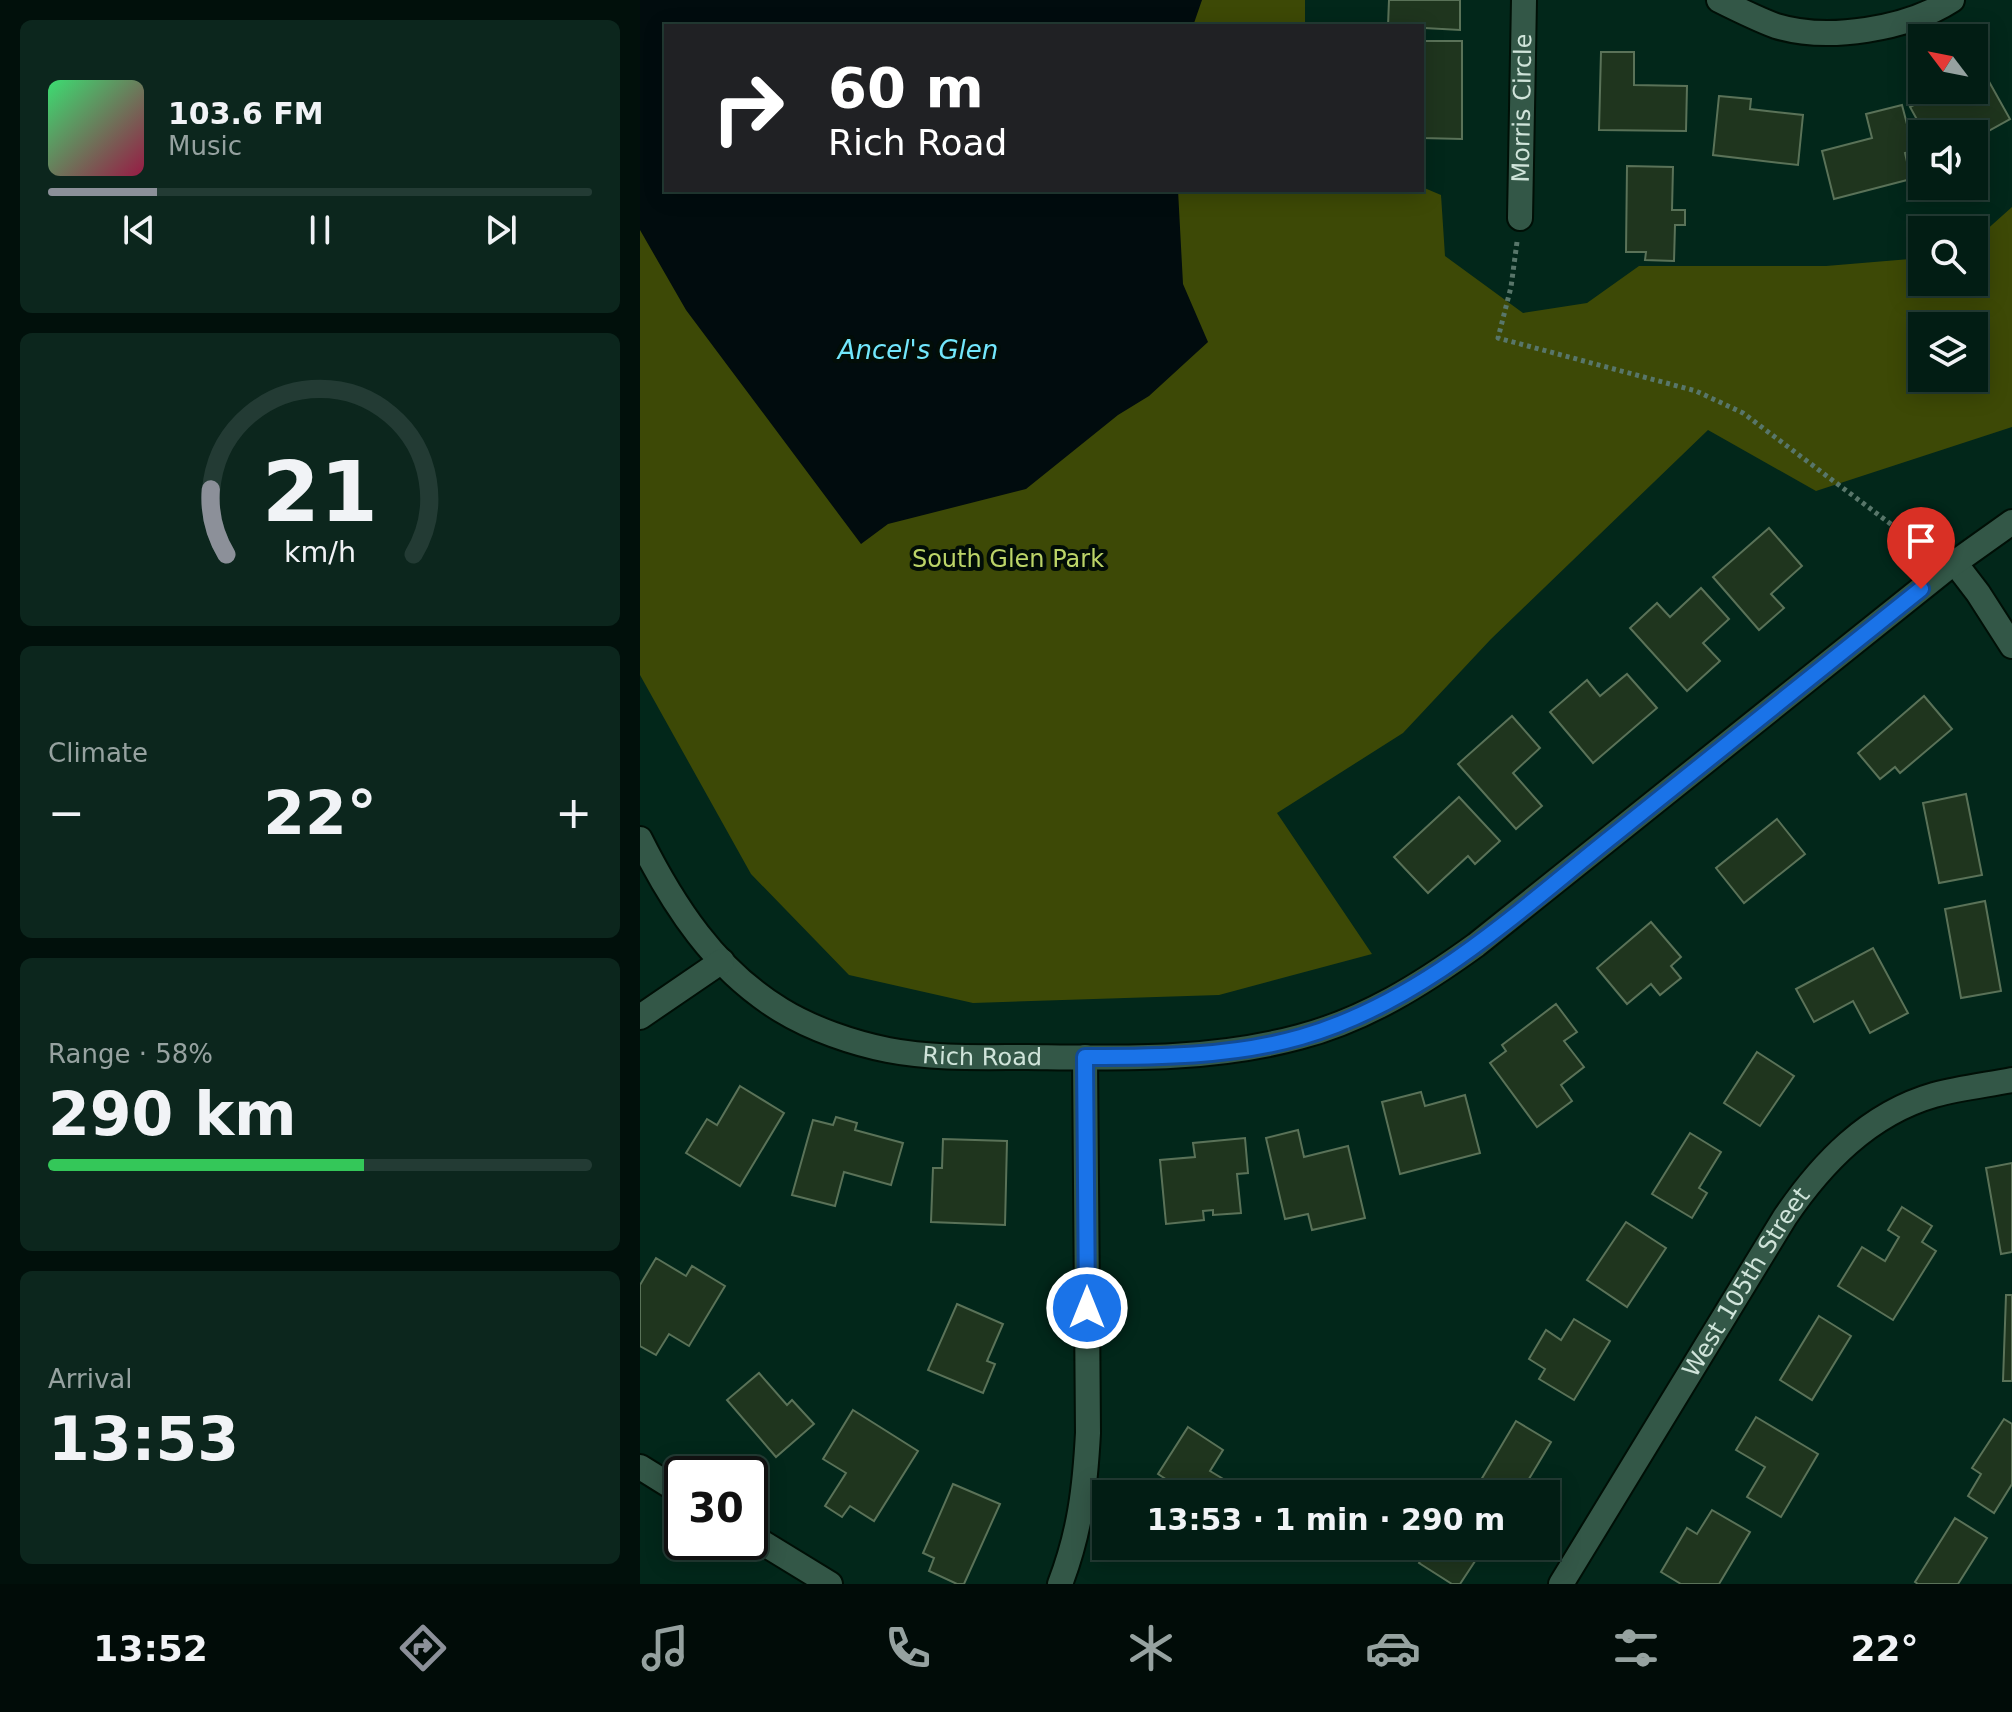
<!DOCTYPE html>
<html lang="en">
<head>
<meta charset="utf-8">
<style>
	:root { --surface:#021d14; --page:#0c261d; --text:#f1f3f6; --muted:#96a2a0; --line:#233b34; --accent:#8c9099 }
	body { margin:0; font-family:"DejaVu Sans",sans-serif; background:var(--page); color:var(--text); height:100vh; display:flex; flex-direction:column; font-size:30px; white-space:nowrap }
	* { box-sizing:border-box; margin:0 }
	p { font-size:26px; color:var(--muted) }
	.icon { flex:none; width:44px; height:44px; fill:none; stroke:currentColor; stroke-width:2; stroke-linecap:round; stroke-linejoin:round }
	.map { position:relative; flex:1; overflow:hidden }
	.sheet { display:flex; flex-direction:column; gap:20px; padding:20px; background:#01100b; width:640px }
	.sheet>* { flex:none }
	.banner { position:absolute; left:24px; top:24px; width:760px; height:168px; border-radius:0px; box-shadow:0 4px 20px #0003,0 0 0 2px var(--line); background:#202124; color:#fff; overflow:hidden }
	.needle { width:52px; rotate:302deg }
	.buttons { position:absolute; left:1268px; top:24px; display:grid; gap:16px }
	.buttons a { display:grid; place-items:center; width:80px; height:80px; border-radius:0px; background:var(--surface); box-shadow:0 4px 20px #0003,0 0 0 2px var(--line); font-size:40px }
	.speed { position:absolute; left:24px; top:1456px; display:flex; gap:16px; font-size:40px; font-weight:700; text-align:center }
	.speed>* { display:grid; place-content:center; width:104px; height:104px; border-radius:50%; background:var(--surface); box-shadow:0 4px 20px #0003,0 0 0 2px var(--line); line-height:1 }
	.speed .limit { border:4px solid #111; border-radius:12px; background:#fff; color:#111 }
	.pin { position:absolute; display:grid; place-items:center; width:68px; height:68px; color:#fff; margin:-82px -34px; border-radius:50% 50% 50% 0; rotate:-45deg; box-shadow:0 0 8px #0007 }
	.pin .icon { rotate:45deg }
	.me { position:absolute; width:88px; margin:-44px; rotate:0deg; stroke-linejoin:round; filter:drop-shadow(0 0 6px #0008) }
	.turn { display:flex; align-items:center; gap:28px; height:168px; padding:0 32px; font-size:36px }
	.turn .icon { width:104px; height:104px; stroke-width:2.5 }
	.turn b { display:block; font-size:56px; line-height:68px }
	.big { font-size:60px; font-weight:700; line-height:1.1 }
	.sheet .tile { flex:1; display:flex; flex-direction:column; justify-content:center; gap:12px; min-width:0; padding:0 28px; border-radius:12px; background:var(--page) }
	.sheet .dial { align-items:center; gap:0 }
	.dial svg { height:208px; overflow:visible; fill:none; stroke:var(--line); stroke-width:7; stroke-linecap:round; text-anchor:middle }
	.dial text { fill:var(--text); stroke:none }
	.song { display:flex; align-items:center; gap:24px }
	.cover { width:96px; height:96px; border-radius:12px; background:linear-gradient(135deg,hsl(140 70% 55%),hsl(340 70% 35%)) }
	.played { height:8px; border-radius:4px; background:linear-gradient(90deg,var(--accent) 20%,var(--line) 20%) }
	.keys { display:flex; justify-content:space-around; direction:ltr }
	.heat { display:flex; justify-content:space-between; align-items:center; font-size:44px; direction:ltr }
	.charge { height:12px; border-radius:6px; background:linear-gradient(90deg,#34c759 58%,var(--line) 0) }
	.trip { position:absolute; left:452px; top:1480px; width:468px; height:80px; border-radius:0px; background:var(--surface); box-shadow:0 4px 20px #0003,0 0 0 2px var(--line); font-weight:700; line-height:80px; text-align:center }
	.menu { display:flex; height:128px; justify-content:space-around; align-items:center; background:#010c08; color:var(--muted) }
	.menu .icon { width:56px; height:56px }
	.menu .current { color:var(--accent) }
	.menu b { font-size:36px; color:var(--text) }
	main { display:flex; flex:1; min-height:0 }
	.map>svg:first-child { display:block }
	.green { fill:#3d4906; fill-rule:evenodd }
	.water { fill:#010c0e }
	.building { fill:#1f351e; stroke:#5a7258; stroke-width:2 }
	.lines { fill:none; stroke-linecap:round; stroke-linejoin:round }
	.minor-casing { stroke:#000f06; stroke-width:28 }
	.path { stroke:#58766a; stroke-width:5; stroke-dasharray:4 4; stroke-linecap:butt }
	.minor { stroke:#335747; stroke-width:24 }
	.route-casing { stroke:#114b97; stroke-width:20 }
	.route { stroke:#1a73e8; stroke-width:14 }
	.labels { text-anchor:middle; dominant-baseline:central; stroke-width:8; stroke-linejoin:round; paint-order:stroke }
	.street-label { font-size:24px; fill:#d0e4da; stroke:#020d07 }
	.park-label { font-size:24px; fill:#bcd468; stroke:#020d07 }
	.water-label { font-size:26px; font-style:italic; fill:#72e7fc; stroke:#020d07 }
</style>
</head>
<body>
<main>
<section class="sheet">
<div class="tile">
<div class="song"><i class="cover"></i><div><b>103.6 FM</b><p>Music</p></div></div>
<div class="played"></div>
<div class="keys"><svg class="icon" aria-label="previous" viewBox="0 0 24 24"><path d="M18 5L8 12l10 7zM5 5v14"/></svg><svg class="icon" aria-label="pause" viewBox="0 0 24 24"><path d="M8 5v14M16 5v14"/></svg><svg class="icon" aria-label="next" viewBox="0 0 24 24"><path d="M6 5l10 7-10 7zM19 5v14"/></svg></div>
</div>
<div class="tile dial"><svg viewBox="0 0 100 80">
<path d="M14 69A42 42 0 1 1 86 69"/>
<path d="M14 69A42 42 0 0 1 8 44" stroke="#8c9099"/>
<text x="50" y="56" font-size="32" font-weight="700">21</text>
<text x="50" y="72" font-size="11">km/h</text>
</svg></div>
<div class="tile"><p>Climate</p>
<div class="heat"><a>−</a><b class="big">22°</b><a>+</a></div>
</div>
<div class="tile"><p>Range · 58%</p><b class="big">290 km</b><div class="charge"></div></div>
<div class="tile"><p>Arrival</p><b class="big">13:53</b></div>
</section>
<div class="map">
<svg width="1372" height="1584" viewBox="0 0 1372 1584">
	<rect width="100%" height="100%" fill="#02271a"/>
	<path class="green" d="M0,0H665V26H26V190H782V187L801,195L805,256L883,313L947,303L999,266H1186L1282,258V282H1334V241L1372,207V427L1176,491L1068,430L851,639L763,733L637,813L732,954L579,995L333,1003L209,975L111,874L0,675ZM1282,326H1334V378H1282Z"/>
	<polygon class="water" points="0,0 562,0 553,26 26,26 26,190 538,190 543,284 568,342 509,396 478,415 386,489 248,524 221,544 46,310 0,230"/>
	<g class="building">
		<polygon points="749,0 820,0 820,30 748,26"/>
		<polygon points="782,41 822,41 822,139 782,138"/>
		<polygon points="961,52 994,52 994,85 1047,86 1046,131 959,130"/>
		<polygon points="1347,78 1370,119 1334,139 1334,134 1285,134 1270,107 1301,90 1307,90 1311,98 1325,90 1334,90 1334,85"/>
		<polygon points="1079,96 1111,99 1110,109 1163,115 1158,165 1073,155"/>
		<polygon points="1262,105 1274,151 1265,153 1271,179 1194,199 1182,151 1232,138 1226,114"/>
		<polygon points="987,166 1033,167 1032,210 1045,210 1045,225 1035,225 1034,261 1005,260 1006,252 986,252"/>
		<polygon points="1129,528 1162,566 1131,594 1144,608 1119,630 1073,577"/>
		<polygon points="1061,588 1089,619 1063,643 1080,661 1047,691 990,628 1017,603 1030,617"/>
		<polygon points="987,674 1017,708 953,763 910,712 947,680 960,696"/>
		<polygon points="1284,696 1312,729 1260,773 1255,767 1240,779 1218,753"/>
		<polygon points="872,716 900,748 873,773 902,806 876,829 818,764"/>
		<polygon points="1326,794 1342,875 1299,883 1283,803"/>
		<polygon points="819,797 860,841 835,864 828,856 788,893 754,857"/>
		<polygon points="1137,819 1165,854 1104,903 1076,868"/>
		<polygon points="1345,901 1361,991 1321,998 1305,909"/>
		<polygon points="1011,922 1041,957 1031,966 1041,978 1020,995 1011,984 987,1004 957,968"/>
		<polygon points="1233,948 1268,1013 1230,1033 1213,1001 1174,1022 1156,989"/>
		<polygon points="916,1004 937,1032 924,1041 944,1067 921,1085 932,1101 897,1127 850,1063 866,1051 862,1045"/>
		<polygon points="1117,1052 1154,1076 1120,1126 1084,1103"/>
		<polygon points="100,1086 144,1113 100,1186 46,1153 67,1119 77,1125"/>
		<polygon points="781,1092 785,1106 825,1095 840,1153 760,1174 742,1102"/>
		<polygon points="196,1117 217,1123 215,1130 263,1143 251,1185 204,1172 195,1206 152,1195 173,1120 193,1125"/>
		<polygon points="658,1130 664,1157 708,1146 725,1218 672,1230 668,1214 645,1219 626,1138"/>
		<polygon points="1050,1133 1081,1152 1059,1188 1067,1193 1052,1218 1012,1194"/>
		<polygon points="605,1138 608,1173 597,1174 601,1213 573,1215 573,1210 563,1211 564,1220 526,1224 520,1160 555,1157 553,1143"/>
		<polygon points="303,1139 367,1141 365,1225 291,1222 293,1168 302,1168"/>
		<polygon points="1372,1163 1372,1252 1361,1254 1346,1168"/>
		<polygon points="1262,1207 1292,1226 1282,1242 1296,1251 1253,1320 1198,1286 1222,1247 1245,1261 1259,1237 1248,1230"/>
		<polygon points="986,1222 1026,1248 987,1307 947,1280"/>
		<polygon points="16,1258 46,1276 52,1266 85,1286 49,1346 29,1334 16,1355 0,1346 0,1285"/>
		<polygon points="1366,1295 1372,1295 1372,1381 1363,1381"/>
		<polygon points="317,1304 363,1324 347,1361 355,1364 343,1393 288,1370"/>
		<polygon points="1179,1316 1211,1336 1172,1400 1140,1380"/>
		<polygon points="934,1319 970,1341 934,1400 899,1379 905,1369 889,1359 906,1330 921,1340"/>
		<polygon points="119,1373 147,1405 152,1400 174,1424 136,1457 87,1400"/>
		<polygon points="213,1410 278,1451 234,1521 210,1506 202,1517 185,1506 206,1473 183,1459"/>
		<polygon points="1116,1417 1178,1454 1141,1517 1107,1497 1125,1467 1096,1450"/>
		<polygon points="1364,1419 1372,1424 1372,1484 1354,1513 1328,1496 1341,1474 1332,1468"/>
		<polygon points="876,1421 911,1442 880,1494 854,1494 838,1485"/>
		<polygon points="548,1427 583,1450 570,1471 590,1483 583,1494 549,1494 518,1474"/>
		<polygon points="313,1484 360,1504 324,1584 317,1584 289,1571 294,1558 283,1553"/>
		<polygon points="1072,1510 1110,1532 1079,1584 1041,1584 1021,1572 1047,1528 1057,1534"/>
		<polygon points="1315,1518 1347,1538 1318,1584 1278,1584 1275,1582"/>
		<polygon points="790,1546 845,1546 820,1584 812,1584 779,1563"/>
	</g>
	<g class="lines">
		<defs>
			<g id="minor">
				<path d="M1079,0C1097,9 1117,19 1136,26C1188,42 1267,29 1312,0"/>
				<path id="s1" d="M880,218L884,0"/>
				<polyline points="1315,563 1338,593 1372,646"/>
				<path id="s2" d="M0,839C33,905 75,970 141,1010C172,1029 213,1043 248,1050C294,1059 342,1057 388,1057C479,1058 570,1061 659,1037C725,1020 782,984 836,945L1306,569L1372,522"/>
				<polyline points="0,1017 82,961"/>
				<polyline points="0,1467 42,1493"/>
				<polyline points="110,1535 190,1584"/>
				<path d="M420,1584C440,1532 445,1488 448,1433L445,1057"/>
				<path id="s3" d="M921,1584L1145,1217C1181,1164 1228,1114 1294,1095C1319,1088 1346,1085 1372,1080"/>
			</g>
		</defs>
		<use href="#minor" class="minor-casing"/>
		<polyline class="path" points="877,242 871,287 858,338 1056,391 1103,413 1288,552"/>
		<use href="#minor" class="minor"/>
	</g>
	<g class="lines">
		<defs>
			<path id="route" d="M447,1308L445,1057C518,1057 591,1057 661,1037C783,1002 877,912 974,835C1076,753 1179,671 1281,589"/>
		</defs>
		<use href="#route" class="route-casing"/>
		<use href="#route" class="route"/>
	</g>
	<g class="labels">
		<g class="street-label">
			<text stroke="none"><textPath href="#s1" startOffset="110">Morris Circle</textPath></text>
			<text stroke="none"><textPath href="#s2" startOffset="434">Rich Road</textPath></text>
			<text stroke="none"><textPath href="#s3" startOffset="354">West 105th Street</textPath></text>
		</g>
		<g class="park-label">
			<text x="368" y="559">South Glen Park</text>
		</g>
		<g class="water-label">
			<text x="278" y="350">Ancel's Glen</text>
		</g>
	</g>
</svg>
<div class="buttons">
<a><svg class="needle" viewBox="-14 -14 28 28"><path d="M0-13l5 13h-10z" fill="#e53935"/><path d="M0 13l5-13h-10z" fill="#96a2a0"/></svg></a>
<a><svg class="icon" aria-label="sound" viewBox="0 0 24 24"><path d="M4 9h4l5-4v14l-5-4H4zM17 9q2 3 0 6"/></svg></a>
<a><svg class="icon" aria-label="search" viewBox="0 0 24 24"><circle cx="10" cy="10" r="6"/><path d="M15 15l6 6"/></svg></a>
<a><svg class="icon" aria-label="layers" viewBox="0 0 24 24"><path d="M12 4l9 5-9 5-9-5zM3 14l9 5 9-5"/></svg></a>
</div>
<div class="speed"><div class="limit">30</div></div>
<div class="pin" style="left:1281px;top:589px;background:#d93025"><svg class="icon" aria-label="arrive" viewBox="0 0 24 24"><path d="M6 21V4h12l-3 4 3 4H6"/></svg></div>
<svg class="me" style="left:447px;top:1308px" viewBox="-20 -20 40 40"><circle r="17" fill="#1a73e8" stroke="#fff" stroke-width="3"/><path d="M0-11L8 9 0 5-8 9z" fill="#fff"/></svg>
<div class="trip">13:53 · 1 min · 290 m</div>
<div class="banner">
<div class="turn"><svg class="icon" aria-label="right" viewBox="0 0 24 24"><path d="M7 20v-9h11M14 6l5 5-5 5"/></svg><div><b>60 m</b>Rich Road</div></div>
</div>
</div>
</main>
<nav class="menu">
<b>13:52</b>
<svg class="icon current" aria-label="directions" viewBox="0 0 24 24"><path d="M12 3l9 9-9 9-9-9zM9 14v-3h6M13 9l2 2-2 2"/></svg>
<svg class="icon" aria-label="music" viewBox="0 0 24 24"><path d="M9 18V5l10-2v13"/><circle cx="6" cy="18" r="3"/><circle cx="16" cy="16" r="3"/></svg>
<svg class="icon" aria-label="phone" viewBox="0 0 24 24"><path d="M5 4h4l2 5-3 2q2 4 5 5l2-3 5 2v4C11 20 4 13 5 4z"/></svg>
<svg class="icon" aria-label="climate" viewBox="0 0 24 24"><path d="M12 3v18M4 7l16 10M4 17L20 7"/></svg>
<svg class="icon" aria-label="car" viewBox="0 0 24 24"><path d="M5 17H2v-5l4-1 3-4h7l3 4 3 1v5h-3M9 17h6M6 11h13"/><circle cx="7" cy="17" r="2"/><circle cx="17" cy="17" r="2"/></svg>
<svg class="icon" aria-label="filters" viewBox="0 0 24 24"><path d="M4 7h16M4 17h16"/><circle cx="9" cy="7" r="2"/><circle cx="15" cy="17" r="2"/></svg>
<b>22°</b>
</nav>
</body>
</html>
